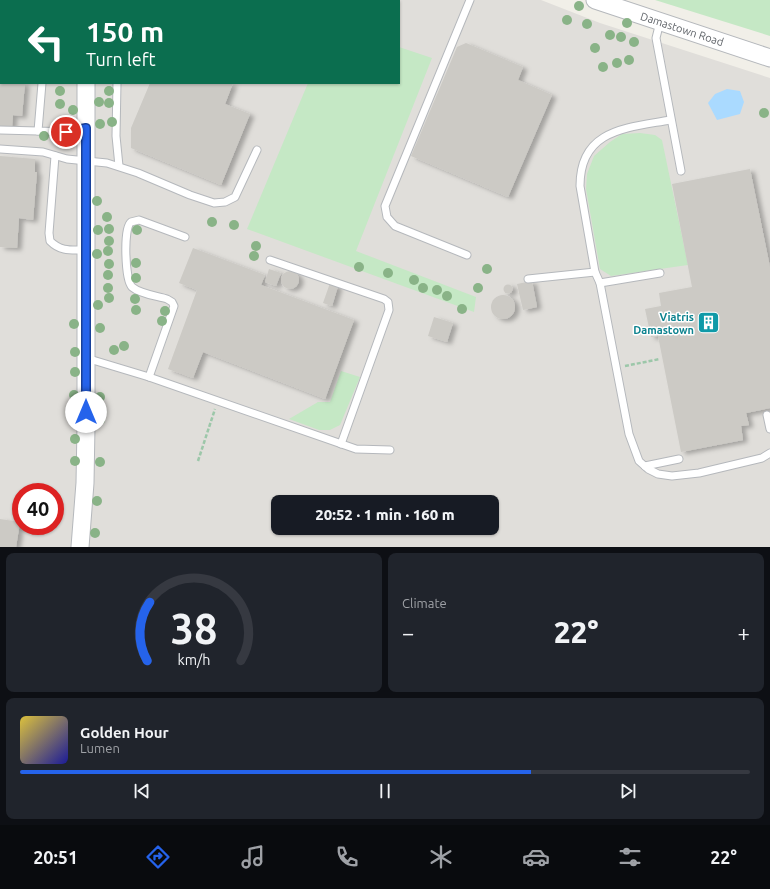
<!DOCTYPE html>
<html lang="en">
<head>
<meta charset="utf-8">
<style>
	:root { --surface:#171b24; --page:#20242c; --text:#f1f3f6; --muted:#9ea1a6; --line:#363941; --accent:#2563eb }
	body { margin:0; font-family:Ubuntu,sans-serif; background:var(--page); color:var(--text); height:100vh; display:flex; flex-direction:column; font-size:15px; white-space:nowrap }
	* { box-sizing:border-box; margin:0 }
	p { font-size:13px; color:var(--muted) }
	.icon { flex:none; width:22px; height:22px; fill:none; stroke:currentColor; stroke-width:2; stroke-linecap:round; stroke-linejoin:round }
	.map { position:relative; height:547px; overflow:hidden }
	.drawer { display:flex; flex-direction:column; gap:6px; padding:6px; background:#0d0f14; flex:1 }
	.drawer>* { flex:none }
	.banner { position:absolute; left:0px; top:0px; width:400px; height:84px; box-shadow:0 1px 3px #0004; background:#0b6e4f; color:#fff; overflow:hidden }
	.speed { position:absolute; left:12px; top:483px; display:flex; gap:8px; font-size:20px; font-weight:700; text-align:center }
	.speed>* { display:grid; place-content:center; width:52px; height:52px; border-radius:50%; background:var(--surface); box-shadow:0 1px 3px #0004; line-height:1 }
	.speed .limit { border:6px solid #d22; background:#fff; color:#111 }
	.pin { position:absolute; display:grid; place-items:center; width:34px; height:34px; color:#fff; margin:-17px; border:2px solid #fff; border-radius:50%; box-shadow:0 1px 4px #0007 }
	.me { position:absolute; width:44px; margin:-22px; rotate:0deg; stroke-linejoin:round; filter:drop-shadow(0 0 3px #0008) }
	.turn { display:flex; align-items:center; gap:14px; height:84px; padding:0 20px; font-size:18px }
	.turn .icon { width:52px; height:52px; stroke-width:2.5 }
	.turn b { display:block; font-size:28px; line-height:34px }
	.big { font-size:30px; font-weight:800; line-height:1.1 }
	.drawer .widget { flex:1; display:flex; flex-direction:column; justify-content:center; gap:6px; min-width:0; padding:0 14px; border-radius:8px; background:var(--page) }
	.drawer .dial { align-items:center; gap:0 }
	.dial svg { height:104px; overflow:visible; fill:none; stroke:var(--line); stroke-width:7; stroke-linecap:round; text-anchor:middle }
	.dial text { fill:var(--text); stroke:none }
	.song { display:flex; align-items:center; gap:12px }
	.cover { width:48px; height:48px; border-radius:6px; background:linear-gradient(135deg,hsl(50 70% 55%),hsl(240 70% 35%)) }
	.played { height:4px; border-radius:2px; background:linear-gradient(90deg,var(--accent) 70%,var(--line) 70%) }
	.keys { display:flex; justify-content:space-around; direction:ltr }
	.heat { display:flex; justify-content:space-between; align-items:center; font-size:22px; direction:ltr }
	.drawer .tiles { flex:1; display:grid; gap:6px; grid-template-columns:1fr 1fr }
	.widget:last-child { grid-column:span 2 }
	.trip { position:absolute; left:271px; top:495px; width:228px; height:40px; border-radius:8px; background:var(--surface); box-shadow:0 1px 3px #0004; font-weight:800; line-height:40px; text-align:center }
	.menu { display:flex; height:64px; justify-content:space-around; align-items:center; background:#090b0e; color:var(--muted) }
	.menu .icon { width:28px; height:28px }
	.menu .selected { color:var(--accent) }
	.menu b { font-size:18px; color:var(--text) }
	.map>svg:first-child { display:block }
	.industrial { fill:#e0deda; fill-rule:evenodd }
	.green { fill:#c5e8c5 }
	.water { fill:#aadaff }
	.building { fill:#cccac5; filter:url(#shadow) }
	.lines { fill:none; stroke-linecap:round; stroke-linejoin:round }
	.service-casing { stroke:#b5b8bc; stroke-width:9 }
	.tertiary-casing { stroke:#b5b8bc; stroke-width:19 }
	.path { stroke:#9cc7a9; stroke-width:2.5; stroke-dasharray:4 2; stroke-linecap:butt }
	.service { stroke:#fff; stroke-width:7 }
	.tertiary { stroke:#fff; stroke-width:17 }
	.tree { fill:#89b387 }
	.route-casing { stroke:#184099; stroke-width:10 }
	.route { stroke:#2563eb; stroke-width:7 }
	.labels { text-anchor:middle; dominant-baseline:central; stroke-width:3; stroke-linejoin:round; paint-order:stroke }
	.street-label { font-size:11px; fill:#5f6368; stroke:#fff }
	.culture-label { font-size:11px; font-weight:bold; fill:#0d838f; stroke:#fff; text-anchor:end }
</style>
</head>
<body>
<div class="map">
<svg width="770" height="547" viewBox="0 0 770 547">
	<defs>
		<filter id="shadow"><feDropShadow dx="4.5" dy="2.5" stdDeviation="2" flood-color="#0004"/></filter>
	</defs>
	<rect width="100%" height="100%" fill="#f1efe8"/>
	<path class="industrial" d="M0,0H541L600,23L770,78V547H0ZM1,1H399V83H1ZM21,492H55V526H21ZM278,502H492V528H278Z"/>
	<g class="green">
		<polygon points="655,0 770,0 770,36"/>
		<polygon points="399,47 432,58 356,251 476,297 474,312 247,229 308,83 399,83"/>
		<polygon points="640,133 655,135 662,140 688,265 611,276 600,269 586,189 587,174 594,156 610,142 622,134"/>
		<polygon points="341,371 360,377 340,425 330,430 319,430 289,419 318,402 330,402"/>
	</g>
	<polygon class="water" points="727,89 740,91 744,102 740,114 717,120 708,103 715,94"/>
	<g class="building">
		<polygon points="466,43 523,67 518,80 552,95 508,197 411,156 457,47"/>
		<polygon points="0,83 25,83 22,116 13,115 12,127 0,127"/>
		<polygon points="150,83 233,83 225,104 250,114 221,185 131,148 131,128"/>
		<polygon points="0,156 35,159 35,172 37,172 33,220 19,218 17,248 0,247"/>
		<polygon points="750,169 770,267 770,408 746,413 749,425 741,426 743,440 681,452 658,336 651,337 645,309 661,306 659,293 692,287 672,184"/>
		<polygon points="193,248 265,275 261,285 354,320 325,399 203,352 193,378 168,369 197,290 179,283"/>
		<polygon points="269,269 281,273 276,286 265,282"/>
		<circle cx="290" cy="280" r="9"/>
		<polygon points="532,281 537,307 523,310 517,284"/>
		<polygon points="330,283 338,286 332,306 323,303"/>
		<circle cx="508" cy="289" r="4.5"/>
		<circle cx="503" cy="307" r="12"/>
		<polygon points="434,317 453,323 447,342 428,336"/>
		<polygon points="0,519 20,522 16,547 0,547"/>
	</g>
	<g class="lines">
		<defs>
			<g id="service">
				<polyline points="57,0 71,1"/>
				<polyline points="132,1 132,0"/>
				<polyline points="660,22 656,38 681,171"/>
				<polyline points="0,63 1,63"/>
				<polyline points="42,83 38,131 66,132 85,128"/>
				<polyline points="117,83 116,136 119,166"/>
				<path d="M670,120C627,128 580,129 580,186L595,272L600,283L629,434L639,461L648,469L658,474L672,476L699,473L762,458L770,453"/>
				<polyline points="0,130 38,131"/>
				<polyline points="0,149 43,152 67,159 107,163 138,173 190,195 214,203 225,202 235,197 257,150"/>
				<path d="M55,156L49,233L50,241C61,252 71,250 86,250"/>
				<polyline points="467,255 395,226 387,217 385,206 470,0"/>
				<polyline points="270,260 384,299 388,302 389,310 341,444"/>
				<polyline points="528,279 595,272"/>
				<polyline points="600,283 660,273"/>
				<polyline points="86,358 149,377 356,449 390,450"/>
				<path d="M149,377L174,306L172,302L167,299C157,296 140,294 132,287C125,280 123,228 131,222L139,220L185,237"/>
				<polyline points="767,415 770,429"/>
				<polyline points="645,466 679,459"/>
			</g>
			<g id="tertiary">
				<polyline points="595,0 770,58"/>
				<polyline points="87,1 87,0"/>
				<polyline points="80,547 85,483 86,426 86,83"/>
			</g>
		</defs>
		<use href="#service" class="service-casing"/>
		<use href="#tertiary" class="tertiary-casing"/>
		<g class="path">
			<polyline points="625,366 660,359"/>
			<polyline points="198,461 215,409"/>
		</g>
		<use href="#service" class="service"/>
		<use href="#tertiary" class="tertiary"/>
	</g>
	<g class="tree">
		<circle cx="579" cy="6" r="5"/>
		<circle cx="567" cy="20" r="5"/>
		<circle cx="627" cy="23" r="5"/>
		<circle cx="587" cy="24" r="5"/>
		<circle cx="610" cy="35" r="5"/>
		<circle cx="621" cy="37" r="5"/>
		<circle cx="634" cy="42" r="5"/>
		<circle cx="595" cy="48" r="5"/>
		<circle cx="629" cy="60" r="5"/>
		<circle cx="617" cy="63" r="5"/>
		<circle cx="603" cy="67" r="5"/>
		<circle cx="60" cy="91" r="5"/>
		<circle cx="109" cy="91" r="5"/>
		<circle cx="99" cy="102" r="5"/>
		<circle cx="109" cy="103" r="5"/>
		<circle cx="60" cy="104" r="5"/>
		<circle cx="73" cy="110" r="5"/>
		<circle cx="764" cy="113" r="5"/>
		<circle cx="112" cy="122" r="5"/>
		<circle cx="100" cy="124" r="5"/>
		<circle cx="44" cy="136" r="5"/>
		<circle cx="73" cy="140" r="5"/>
		<circle cx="97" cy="201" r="5"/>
		<circle cx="107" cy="217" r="5"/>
		<circle cx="212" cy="222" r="5"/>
		<circle cx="234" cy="225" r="5"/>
		<circle cx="109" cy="229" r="5"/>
		<circle cx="98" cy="230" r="5"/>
		<circle cx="137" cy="230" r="5"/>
		<circle cx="109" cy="241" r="5"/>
		<circle cx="256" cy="246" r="5"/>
		<circle cx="108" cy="251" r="5"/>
		<circle cx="97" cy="254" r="5"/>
		<circle cx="254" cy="256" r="5"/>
		<circle cx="136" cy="263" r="5"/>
		<circle cx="109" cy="264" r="5"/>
		<circle cx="359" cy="267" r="5"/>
		<circle cx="487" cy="269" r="5"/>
		<circle cx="388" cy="273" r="5"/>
		<circle cx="108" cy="275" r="5"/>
		<circle cx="136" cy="278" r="5"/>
		<circle cx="414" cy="280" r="5"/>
		<circle cx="108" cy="288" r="5"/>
		<circle cx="423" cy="288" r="5"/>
		<circle cx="478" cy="288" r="5"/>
		<circle cx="437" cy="290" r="5"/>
		<circle cx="447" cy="296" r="5"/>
		<circle cx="109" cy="298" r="5"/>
		<circle cx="135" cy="299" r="5"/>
		<circle cx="98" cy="305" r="5"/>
		<circle cx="462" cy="309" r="5"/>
		<circle cx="136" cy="310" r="5"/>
		<circle cx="165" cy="311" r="5"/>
		<circle cx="162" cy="321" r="5"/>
		<circle cx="74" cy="324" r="5"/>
		<circle cx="100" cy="328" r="5"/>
		<circle cx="124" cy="346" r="5"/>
		<circle cx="114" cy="350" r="5"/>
		<circle cx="75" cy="352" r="5"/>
		<circle cx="75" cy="372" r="5"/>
		<circle cx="74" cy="395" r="5"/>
		<circle cx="100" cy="397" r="5"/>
		<circle cx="74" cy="416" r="5"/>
		<circle cx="100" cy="420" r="5"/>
		<circle cx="75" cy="439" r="5"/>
		<circle cx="75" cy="461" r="5"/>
		<circle cx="100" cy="462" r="5"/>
		<circle cx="97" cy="501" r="5"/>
		<circle cx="95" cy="533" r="5"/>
	</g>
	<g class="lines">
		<defs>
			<polyline id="route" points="66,132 86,128 86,412"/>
		</defs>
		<use href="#route" class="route-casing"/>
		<use href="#route" class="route"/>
	</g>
	<defs>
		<symbol id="building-square" viewBox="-11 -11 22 22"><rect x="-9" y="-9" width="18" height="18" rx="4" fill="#0f9aa8" stroke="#fff"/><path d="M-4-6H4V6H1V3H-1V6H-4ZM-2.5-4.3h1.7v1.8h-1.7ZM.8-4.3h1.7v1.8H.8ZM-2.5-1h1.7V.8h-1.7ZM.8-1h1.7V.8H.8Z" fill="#fff"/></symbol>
	</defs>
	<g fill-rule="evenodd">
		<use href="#building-square" x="696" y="310" width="25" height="25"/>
	</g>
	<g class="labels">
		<g class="street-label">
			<text transform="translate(682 29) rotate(18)">Damastown Road</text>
		</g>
		<g class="culture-label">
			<text x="694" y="317">Viatris<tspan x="694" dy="13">Damastown</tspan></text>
		</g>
	</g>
</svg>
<div class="speed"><div class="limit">40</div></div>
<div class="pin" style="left:66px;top:132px;background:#d93025"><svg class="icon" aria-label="arrive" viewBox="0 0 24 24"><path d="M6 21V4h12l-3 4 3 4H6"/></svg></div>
<svg class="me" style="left:86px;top:412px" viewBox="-20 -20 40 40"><circle r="19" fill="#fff"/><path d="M0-13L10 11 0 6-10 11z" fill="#2563eb"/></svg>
<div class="trip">20:52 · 1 min · 160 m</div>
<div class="banner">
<div class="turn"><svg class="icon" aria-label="left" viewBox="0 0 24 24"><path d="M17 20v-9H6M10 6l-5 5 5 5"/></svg><div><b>150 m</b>Turn left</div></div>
</div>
</div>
<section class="drawer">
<div class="tiles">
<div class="widget dial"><svg viewBox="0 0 100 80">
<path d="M14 69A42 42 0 1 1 86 69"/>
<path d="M14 69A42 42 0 0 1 16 24" stroke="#2563eb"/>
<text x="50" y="56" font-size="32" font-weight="700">38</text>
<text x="50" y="72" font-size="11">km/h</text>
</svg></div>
<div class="widget"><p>Climate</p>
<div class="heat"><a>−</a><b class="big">22°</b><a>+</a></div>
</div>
<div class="widget">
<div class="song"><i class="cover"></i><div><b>Golden Hour</b><p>Lumen</p></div></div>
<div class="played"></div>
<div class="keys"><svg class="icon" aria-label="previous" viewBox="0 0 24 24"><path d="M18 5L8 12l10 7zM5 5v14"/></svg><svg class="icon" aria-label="pause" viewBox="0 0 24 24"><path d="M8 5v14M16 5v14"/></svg><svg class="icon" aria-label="next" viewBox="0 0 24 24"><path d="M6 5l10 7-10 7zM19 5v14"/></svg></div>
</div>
</div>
</section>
<nav class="menu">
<b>20:51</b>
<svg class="icon selected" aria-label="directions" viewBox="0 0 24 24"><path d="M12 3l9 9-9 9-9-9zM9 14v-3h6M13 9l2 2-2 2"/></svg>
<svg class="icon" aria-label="music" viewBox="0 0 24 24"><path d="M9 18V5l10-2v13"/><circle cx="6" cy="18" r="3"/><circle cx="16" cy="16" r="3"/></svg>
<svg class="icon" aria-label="phone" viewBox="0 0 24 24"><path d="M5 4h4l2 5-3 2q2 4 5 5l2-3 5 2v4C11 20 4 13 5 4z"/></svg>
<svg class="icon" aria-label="climate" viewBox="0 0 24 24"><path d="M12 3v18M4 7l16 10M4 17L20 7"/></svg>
<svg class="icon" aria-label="car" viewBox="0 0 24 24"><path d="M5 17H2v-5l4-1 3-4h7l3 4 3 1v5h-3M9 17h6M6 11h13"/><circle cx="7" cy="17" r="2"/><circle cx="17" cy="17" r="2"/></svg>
<svg class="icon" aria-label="filters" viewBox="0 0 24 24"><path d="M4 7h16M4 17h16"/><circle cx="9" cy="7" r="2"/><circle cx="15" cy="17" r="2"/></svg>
<b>22°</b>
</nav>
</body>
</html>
